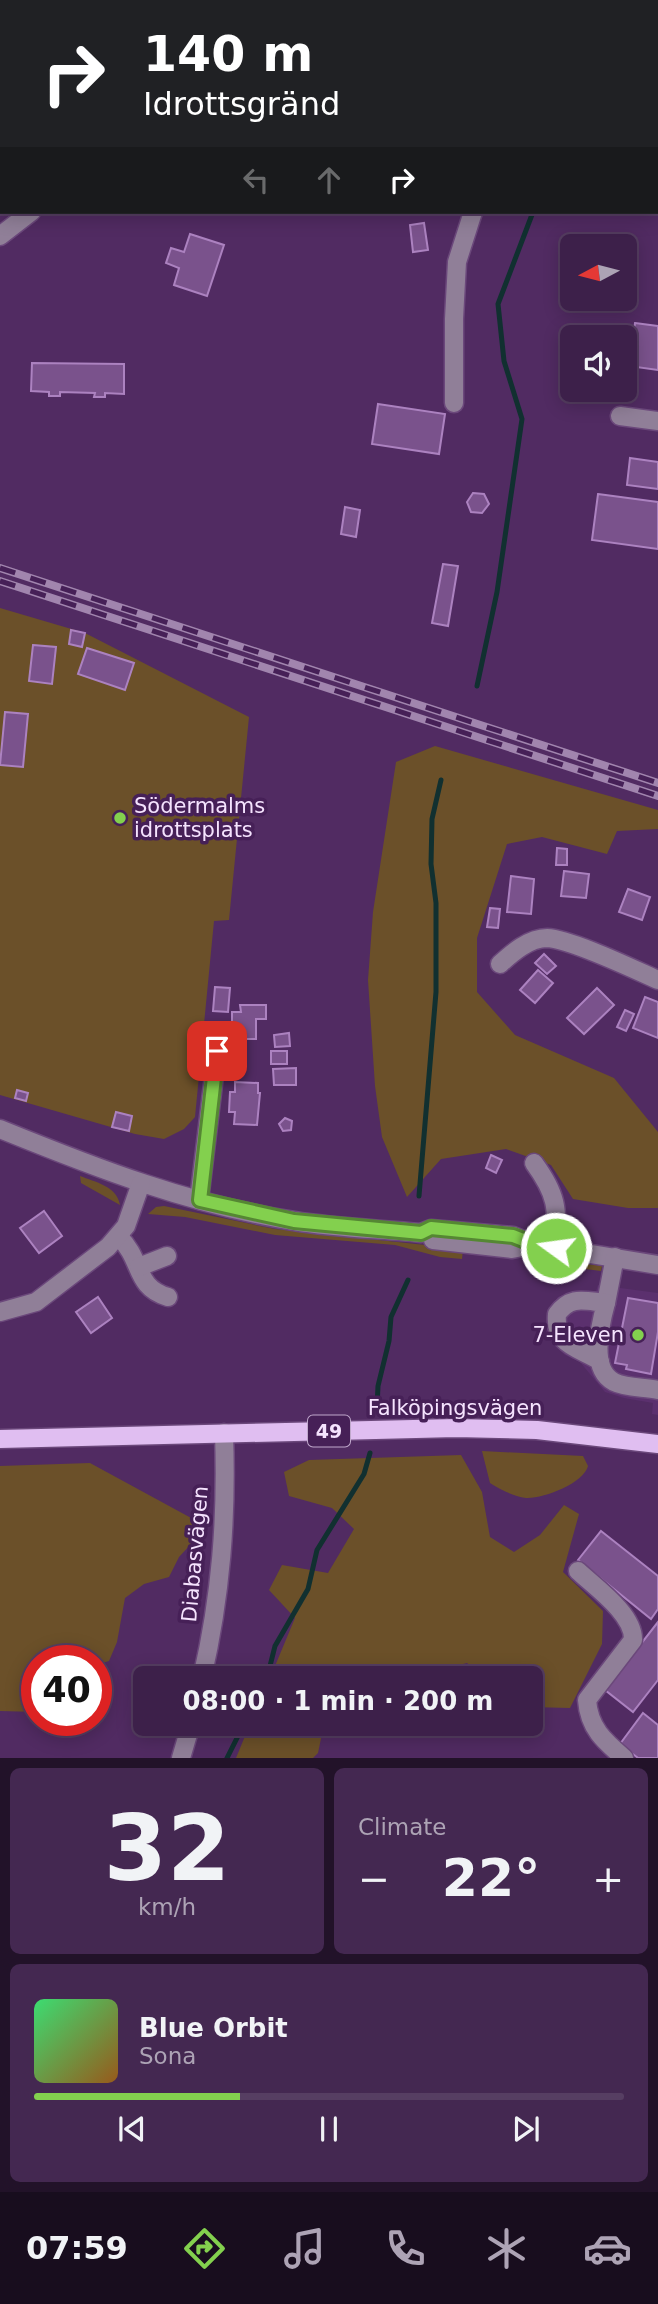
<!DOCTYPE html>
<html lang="en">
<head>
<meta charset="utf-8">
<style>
	:root { --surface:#3d204a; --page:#442851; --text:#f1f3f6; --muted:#ada3b5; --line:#563e62; --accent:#83d04e }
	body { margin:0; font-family:"DejaVu Sans",sans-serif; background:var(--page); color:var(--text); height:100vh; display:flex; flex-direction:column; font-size:26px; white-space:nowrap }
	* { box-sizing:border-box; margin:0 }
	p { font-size:23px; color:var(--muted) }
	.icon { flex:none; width:38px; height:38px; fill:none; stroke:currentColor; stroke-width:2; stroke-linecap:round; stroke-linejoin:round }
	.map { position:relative; height:1758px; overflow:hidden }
	.side { display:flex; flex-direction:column; gap:10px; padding:10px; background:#221229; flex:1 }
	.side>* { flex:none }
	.guide { position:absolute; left:0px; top:0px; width:658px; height:214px; box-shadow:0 4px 18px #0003,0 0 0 2px var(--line); background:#202124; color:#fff; overflow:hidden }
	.needle { width:46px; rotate:263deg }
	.buttons { position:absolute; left:560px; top:234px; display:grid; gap:14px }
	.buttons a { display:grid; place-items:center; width:77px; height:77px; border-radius:10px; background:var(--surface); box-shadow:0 4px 18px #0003,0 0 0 2px var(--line); font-size:35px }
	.speed { position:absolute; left:21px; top:1645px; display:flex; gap:14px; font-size:35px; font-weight:700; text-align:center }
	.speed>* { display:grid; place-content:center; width:91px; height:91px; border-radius:50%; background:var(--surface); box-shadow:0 4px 18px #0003,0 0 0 2px var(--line); line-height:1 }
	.speed .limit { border:10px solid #d22; background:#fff; color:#111 }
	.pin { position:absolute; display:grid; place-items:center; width:60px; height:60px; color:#fff; margin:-30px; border-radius:14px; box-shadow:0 4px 10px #0006 }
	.me { position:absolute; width:77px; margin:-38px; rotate:284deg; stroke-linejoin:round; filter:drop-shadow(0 0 5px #0008) }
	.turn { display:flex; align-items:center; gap:24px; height:147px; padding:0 28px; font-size:32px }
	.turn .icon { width:91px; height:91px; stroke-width:2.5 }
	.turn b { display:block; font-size:49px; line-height:60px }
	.lanes { display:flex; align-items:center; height:66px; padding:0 28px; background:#0003; justify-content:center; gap:35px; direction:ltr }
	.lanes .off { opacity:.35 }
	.big { font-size:52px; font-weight:700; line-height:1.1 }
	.side .widget { flex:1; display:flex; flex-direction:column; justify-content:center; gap:10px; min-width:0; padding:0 24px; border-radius:10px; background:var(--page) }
	.side .dial { align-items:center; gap:0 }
	.dial b { font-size:91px; line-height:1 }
	.song { display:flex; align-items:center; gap:21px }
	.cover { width:84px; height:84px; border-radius:10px; background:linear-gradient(135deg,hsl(140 70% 55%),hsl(30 70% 35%)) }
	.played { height:7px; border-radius:4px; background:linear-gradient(90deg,var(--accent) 35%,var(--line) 35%) }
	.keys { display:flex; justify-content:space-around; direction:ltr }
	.heat { display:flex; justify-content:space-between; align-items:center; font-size:38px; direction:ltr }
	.side .tiles { flex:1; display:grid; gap:10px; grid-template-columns:1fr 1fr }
	.widget:last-child { grid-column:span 2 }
	.trip { position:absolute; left:133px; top:1666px; width:410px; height:70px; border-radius:10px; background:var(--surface); box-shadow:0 4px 18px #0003,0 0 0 2px var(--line); font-weight:700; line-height:70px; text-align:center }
	.menu { display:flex; height:112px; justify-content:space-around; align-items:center; background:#180d1e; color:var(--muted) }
	.menu .icon { width:49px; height:49px }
	.menu .current { color:var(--accent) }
	.menu b { font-size:32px; color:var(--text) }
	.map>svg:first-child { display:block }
	.built { fill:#5b306e }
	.green { fill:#6b5029 }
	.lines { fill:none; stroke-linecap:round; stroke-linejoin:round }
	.stream { stroke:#113030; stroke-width:5 }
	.building { fill:#7a528c; stroke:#ac82c0; stroke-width:2 }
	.minor-casing { stroke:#6b487b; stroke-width:21 }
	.major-casing { stroke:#6b487b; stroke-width:21 }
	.minor { stroke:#907f98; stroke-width:18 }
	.major { stroke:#e0bef1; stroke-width:18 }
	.rail-casing { stroke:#a185ae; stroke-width:8 }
	.rail { stroke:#462057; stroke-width:5; stroke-dasharray:16; stroke-linecap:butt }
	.route-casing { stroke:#558733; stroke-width:18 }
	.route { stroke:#83d04e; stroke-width:12 }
	.poi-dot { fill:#83d04e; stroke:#462057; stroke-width:2.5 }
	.labels { text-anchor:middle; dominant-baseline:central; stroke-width:7; stroke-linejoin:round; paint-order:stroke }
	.shield { fill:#462057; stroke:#c0a8cc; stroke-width:2 }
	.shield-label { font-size:19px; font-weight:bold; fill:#f5e3fe }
	.poi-label { font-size:21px; fill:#f5e3fe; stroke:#462057; text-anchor:start }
	.street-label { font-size:21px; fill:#f5e3fe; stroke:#462057 }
</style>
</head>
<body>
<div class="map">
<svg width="658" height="1758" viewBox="0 0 658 1758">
	<rect width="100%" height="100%" fill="#512b62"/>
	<polygon class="built" points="598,1285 658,1293 658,1415 652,1414 653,1403 624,1398 605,1392 580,1362 565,1355 553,1344 546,1328 550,1308 558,1297 575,1291 596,1291"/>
	<g class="green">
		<polygon points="0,608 85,633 249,717 229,920 214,921 195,1117 184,1129 164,1139 135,1134 0,1095"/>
		<polygon points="435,746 658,810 658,829 617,831 607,854 542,837 507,844 477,938 477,992 515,1035 614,1078 658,1132 658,1208 628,1208 573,1199 551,1165 506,1149 441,1159 407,1197 382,1137 375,1086 368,980 373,912 396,762"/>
		<path d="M80,1176C95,1182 117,1186 120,1205L81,1183Z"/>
		<polygon points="164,1206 275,1229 463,1249 462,1259 440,1257 395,1245 275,1235 185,1217 148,1214 156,1207"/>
		<polygon points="538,1257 602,1266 601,1271 538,1263"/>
		<path d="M482,1451L583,1456L588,1466C584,1483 543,1499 526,1498C513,1496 501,1490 490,1483Z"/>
		<polygon points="461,1455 482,1492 490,1537 514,1552 540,1535 564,1505 579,1514 563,1572 603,1611 602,1644 570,1708 530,1707 530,1678 486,1678 467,1663 443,1669 434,1678 270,1678 295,1618 269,1590 282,1565 328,1573 354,1529 332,1508 289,1496 284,1472 309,1460"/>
		<polygon points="90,1463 193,1519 192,1543 179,1557 169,1577 144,1584 125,1598 117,1642 109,1661 96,1665 96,1661 37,1661 37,1712 0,1711 0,1466"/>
		<polygon points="250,1724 324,1724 318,1753 313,1758 236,1758"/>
	</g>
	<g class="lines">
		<g class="stream">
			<polyline points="477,686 497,592 522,419 504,361 498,304 533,212"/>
			<polyline points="419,1196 436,992 436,903 431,864 432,819 441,780"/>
			<polyline points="377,1407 378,1386 389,1341 391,1317 408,1280"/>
			<polyline points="267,1678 275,1646 308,1589 317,1550 364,1474 370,1453"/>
			<polyline points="227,1758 244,1724"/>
		</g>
	</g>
	<g class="building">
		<polygon points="36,0 76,0 35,2"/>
		<polygon points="100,0 127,0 99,2"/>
		<polygon points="177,0 206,0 176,2"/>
		<polygon points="0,28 2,29 2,64 0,63"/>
		<polygon points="0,150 2,153 2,197 0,194"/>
		<polygon points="424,223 428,250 413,252 410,225"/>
		<polygon points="190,234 224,245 207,296 174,285 179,268 166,263 171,248 184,252"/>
		<polygon points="635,323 658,326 658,370 629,366"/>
		<polygon points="32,363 124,364 124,394 105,393 105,397 94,397 95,393 60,392 60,396 49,396 49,392 31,391"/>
		<polygon points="378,404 445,414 439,454 372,444"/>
		<polygon points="630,458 658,462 658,489 627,485"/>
		<polygon points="473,493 484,494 489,504 482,513 471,512 467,502"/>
		<polygon points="598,494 658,502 658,549 592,540"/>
		<polygon points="345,507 360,510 356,537 341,534"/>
		<polygon points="443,564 458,566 448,626 432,623"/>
		<polygon points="71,630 85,633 82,647 69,644"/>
		<polygon points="33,645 56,647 52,684 29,681"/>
		<polygon points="87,648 134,663 125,690 78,674"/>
		<polygon points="5,712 28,714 23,767 0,765"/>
		<polygon points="557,848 567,849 567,865 556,865"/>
		<polygon points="564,871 589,874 586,898 561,896"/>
		<polygon points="511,876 534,879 531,914 507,912"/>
		<polygon points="628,889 650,897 642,920 619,912"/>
		<polygon points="490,908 500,909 498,928 487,927"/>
		<polygon points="544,954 556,966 547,974 535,963"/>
		<polygon points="538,970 553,983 535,1003 520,990"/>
		<polygon points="215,987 230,988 228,1012 213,1011"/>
		<polygon points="597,988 614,1005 584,1034 567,1018"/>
		<polygon points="645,997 658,1002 658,1038 633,1028"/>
		<polygon points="240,1005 266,1005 266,1019 256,1019 256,1039 232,1039 232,1012 241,1012"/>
		<polygon points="625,1010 634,1014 626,1031 617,1027"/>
		<polygon points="289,1033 290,1046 275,1047 274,1035"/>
		<rect x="271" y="1051" width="16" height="13"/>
		<polygon points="296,1068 296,1085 274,1085 273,1069"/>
		<polygon points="235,1082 258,1083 258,1093 260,1093 257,1125 234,1124 235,1112 229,1112 230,1092 235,1092"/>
		<polygon points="17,1090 28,1093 26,1101 15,1098"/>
		<polygon points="116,1112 132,1116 129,1131 112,1127"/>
		<polygon points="285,1118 292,1121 291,1130 283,1131 279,1124"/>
		<polygon points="491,1155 502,1160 496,1173 486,1168"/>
		<polygon points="44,1211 62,1236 39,1253 20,1228"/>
		<polygon points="98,1297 112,1318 91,1333 76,1312"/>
		<polygon points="628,1298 658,1303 658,1332 651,1374 626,1369 627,1365 615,1363"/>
		<polygon points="601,1531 658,1576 658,1609 651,1619 578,1560"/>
		<polygon points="658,1622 658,1680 633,1712 605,1690"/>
		<polygon points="643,1713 658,1725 658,1758 638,1758 620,1744"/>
	</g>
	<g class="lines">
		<defs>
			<g id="minor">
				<polyline points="7,0 9,2"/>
				<polyline points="436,0 446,2"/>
				<polyline points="399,2 400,0"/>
				<polyline points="656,21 658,22"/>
				<polyline points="0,135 2,135"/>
				<polyline points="0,236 31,212"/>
				<polyline points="454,403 454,319 457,262 473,212"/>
				<polyline points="620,416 658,421"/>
				<path d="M500,964C512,953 529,938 547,938C571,939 633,969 658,980"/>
				<path d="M0,1129C96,1168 191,1205 294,1221C336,1228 379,1229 421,1233L431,1229L513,1236L536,1245L658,1265"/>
				<path d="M534,1163C558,1196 557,1208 556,1248"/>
				<polyline points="199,1200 217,1051 223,1048 236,1048"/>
				<path d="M119,1237C143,1260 134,1287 168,1297"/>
				<polyline points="433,1240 512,1249 533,1245"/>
				<polyline points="139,1267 167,1256"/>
				<polyline points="606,1303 615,1257"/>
				<polyline points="0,1312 36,1302 108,1247 126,1226 141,1183"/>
				<path d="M600,1361C578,1347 554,1346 557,1314C571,1295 584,1301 606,1303C600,1325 589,1369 614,1382C626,1388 645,1387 658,1390"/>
				<path d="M578,1571C595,1587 634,1614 633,1640L587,1700C589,1728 604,1741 624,1758"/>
				<path d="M202,1678C221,1595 227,1519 224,1433"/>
				<polyline points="181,1758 191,1724"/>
			</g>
			<polyline id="major" points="0,1439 456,1428 537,1430 658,1444"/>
		</defs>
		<use href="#minor" class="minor-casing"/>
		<use href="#major" class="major-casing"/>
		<use href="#minor" class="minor"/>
		<use href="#major" class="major"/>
		<defs>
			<g id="rail">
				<polyline points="0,568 658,783"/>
				<polyline points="0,581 658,796"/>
			</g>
		</defs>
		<use href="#rail" class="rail-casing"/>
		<use href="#rail" class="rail"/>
	</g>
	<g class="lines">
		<defs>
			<polyline id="route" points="217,1051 200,1200 294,1221 421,1233 431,1228 513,1236 536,1245 556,1248"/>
		</defs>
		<use href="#route" class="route-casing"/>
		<use href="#route" class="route"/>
	</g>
	<g class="poi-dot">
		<circle cx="120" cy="818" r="7"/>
		<circle cx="638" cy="1335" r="7"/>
	</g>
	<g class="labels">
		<rect class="shield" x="308" y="1415.5" width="42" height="31" rx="5"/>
		<g class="shield-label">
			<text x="329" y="1431">49</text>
		</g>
		<g class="poi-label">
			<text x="134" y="806">Södermalms<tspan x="134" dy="24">idrottsplats</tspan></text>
			<text x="624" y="1335" text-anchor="end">7-Eleven</text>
		</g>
		<g class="street-label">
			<text x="455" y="1408">Falköpingsvägen</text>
			<text transform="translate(195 1554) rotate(-85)">Diabasvägen</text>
		</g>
	</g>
</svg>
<div class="buttons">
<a><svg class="needle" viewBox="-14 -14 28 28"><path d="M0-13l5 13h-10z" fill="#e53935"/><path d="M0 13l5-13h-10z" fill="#ada3b5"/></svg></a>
<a><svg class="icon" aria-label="sound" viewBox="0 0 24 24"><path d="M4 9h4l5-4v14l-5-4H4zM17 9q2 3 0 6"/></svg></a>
</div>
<div class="speed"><div class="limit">40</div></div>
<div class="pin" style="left:217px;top:1051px;background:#d93025"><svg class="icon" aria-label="arrive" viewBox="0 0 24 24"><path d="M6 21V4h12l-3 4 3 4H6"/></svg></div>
<svg class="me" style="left:556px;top:1248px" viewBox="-20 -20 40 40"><circle r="17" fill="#83d04e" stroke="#fff" stroke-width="3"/><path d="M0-11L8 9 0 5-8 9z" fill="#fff"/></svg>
<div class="trip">08:00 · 1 min · 200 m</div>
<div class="guide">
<div class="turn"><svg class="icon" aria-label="right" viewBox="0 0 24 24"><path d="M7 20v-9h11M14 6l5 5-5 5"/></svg><div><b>140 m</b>Idrottsgränd</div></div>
<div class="lanes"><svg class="icon off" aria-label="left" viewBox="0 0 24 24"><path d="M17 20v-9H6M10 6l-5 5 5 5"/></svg><svg class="icon off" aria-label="ahead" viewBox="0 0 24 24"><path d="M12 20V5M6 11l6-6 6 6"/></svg><svg class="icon" aria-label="right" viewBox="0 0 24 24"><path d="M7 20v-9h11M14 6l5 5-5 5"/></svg></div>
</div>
</div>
<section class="side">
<div class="tiles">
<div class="widget dial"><b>32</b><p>km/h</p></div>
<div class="widget"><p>Climate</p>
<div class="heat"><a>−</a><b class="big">22°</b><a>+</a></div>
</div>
<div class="widget">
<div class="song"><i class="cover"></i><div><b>Blue Orbit</b><p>Sona</p></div></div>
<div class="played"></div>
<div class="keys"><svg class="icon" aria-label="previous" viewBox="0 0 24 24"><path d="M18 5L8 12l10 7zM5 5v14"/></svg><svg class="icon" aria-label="pause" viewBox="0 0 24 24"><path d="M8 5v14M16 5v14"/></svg><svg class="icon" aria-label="next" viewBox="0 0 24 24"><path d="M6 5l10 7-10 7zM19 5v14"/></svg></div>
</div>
</div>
</section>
<nav class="menu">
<b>07:59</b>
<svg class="icon current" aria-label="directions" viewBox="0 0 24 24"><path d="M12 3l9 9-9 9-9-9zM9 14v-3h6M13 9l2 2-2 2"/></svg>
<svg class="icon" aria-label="music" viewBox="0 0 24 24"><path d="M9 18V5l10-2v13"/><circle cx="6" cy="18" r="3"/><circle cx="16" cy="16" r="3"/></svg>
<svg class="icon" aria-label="phone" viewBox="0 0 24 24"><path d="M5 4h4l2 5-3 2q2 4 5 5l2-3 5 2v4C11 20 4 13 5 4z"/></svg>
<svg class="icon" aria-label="climate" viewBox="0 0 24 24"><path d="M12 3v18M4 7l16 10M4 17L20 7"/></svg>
<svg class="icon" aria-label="car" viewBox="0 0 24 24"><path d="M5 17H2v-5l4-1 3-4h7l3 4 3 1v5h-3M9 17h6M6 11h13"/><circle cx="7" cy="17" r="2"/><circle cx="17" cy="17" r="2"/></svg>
</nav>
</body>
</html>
